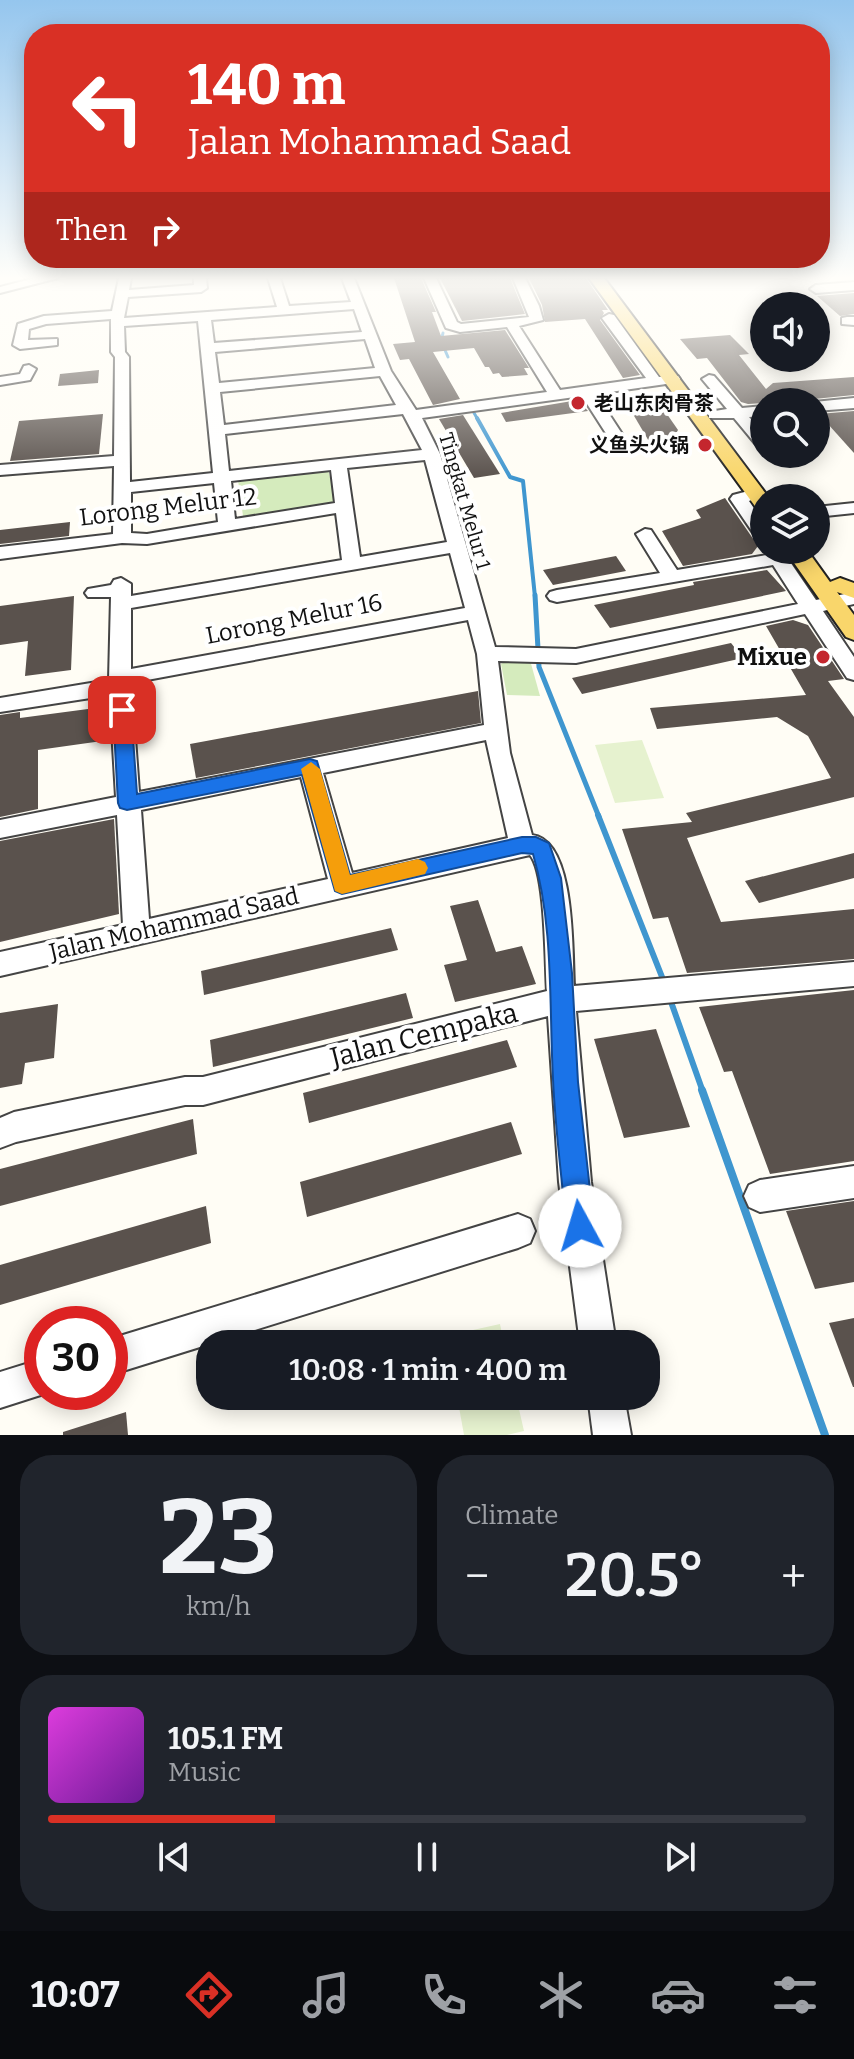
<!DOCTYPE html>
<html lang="en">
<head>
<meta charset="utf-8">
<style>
	:root { --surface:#171b24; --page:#20242c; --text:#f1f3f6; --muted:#9ea1a6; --line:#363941; --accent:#d93025 }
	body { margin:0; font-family:Bitter,"Noto Sans SC",serif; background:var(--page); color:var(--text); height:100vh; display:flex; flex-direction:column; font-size:30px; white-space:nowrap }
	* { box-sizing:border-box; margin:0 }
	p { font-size:26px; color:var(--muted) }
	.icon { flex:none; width:44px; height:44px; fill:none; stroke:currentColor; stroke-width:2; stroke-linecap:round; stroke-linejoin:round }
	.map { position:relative; height:1435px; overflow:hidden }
	.details { display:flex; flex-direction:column; gap:20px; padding:20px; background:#0d0f14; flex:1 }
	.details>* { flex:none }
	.guide { position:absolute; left:24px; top:24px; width:806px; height:244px; border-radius:32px; box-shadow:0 4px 20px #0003; background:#d93025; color:#fff; overflow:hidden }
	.fabs { position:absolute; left:750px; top:292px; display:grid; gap:16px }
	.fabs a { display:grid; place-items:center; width:80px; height:80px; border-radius:50%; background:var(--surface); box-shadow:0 4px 20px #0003; font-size:40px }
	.speed { position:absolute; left:24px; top:1306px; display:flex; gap:16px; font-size:40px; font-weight:700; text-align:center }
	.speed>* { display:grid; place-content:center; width:104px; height:104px; border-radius:50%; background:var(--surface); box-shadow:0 4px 20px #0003; line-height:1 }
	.speed .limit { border:12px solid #d22; background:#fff; color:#111 }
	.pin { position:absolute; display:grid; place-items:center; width:68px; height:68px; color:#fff; margin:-34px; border-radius:16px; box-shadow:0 4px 12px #0006 }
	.me { position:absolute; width:88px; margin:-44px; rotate:354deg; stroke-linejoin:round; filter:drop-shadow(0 0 6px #0008) }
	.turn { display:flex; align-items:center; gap:28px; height:168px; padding:0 32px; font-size:36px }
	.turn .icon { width:104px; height:104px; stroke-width:2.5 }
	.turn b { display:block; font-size:56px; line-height:68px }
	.then { display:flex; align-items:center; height:76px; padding:0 32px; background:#0003; gap:16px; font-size:30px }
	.big { font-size:60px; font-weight:600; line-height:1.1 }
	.details .card { flex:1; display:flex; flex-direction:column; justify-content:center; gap:12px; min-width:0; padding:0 28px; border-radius:32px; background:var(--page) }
	.details .dial { align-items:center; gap:0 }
	.dial b { font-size:104px; line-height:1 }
	.song { display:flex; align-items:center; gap:24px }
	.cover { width:96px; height:96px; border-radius:12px; background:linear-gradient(135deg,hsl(300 70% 55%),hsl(280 70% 35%)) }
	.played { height:8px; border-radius:4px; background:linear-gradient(90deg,var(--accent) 30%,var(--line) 30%) }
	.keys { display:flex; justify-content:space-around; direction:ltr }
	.heat { display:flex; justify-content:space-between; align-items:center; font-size:44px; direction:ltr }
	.details .tiles { flex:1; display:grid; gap:20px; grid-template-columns:1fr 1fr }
	.card:last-child { grid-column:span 2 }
	.trip { position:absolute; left:196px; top:1330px; width:464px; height:80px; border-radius:32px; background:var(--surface); box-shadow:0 4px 20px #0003; font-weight:600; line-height:80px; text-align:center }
	.tabs { display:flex; height:128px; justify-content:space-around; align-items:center; background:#090b0e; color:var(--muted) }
	.tabs .icon { width:56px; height:56px }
	.tabs .active { color:var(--accent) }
	.tabs b { font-size:36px; color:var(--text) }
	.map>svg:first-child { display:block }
	.green { fill:#d5ebbd }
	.pitch { fill:#e6f2cf }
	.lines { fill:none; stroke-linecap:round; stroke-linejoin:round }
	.stream-far4 { stroke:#3f96cf; stroke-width:3 }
	.stream-far3 { stroke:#3f96cf; stroke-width:4 }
	.stream-far2 { stroke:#3f96cf; stroke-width:5 }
	.stream-far1 { stroke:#3f96cf; stroke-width:6 }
	.stream { stroke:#3f96cf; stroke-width:8 }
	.building { fill:#5a524d }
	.minor-casing { stroke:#444; stroke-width:4 }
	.major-casing { stroke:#222; stroke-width:4 }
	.minor { fill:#fff; fill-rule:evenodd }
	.major { fill:#f9d66b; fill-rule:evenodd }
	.route { fill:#1a73e8; stroke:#114b97; stroke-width:2 }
	.slow { fill:#f59e0b }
	.poi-dot { fill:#c4262e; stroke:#fff; stroke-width:3 }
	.labels { text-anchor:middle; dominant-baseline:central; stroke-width:8; stroke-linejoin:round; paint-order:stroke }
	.far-poi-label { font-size:20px; font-weight:bold; fill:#111; stroke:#fff; text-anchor:start }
	.far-street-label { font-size:20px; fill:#111; stroke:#fff }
	.street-label { font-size:24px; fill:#111; stroke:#fff }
	.poi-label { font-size:24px; font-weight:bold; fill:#111; stroke:#fff; text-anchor:end }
	.near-street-label { font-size:28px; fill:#111; stroke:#fff }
</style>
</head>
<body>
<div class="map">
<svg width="854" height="1435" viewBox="0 0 854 1435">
	<rect width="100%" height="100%" fill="#fffdf5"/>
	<g class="green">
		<polygon points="328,470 338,505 243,516 238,480"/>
		<polygon points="508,660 530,660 540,696 507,695 501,664"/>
	</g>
	<g class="pitch">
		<polygon points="642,740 664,798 615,803 595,745"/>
		<polygon points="500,1324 504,1344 447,1344 446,1336"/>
		<polygon points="457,1396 516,1396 524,1431 507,1435 464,1435"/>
	</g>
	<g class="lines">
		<g class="stream-far4">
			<polyline points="443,333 441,341 448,357"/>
			<polyline points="473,411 478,420"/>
		</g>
		<polyline class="stream-far3" points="477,418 510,477 523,481 535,597"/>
		<polyline class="stream-far2" points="535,595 539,667 599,817"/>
		<g class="stream-far1">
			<polyline points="598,815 664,982"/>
			<polyline points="670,999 703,1092"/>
		</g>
		<polyline class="stream" points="702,1090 825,1435"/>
	</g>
	<g class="building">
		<polygon points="394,278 421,278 436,312 432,312 441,336 505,330 529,368 524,368 528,375 502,377 499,373 493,374 489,367 485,367 474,348 433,352 460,399 433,405 409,359 400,360 393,344 415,342"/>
		<polygon points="440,278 510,278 525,314 462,321"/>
		<polygon points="529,278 586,278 608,310 602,310 604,313 600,320 640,375 623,378 585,319 545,322 542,305"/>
		<polygon points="854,293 854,314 840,316 817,296"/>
		<polygon points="730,335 749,354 739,355 766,389 773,383 854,377 854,395 814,399 811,402 804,396 774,399 777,402 748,404 741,402 707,358 697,359 680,339"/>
		<polygon points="99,370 98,383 58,386 60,374"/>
		<polygon points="578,400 588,411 506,422 501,413"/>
		<polygon points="660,404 678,430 674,437 650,443 630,409"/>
		<polygon points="854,411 854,453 819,414"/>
		<polygon points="103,414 99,454 10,461 19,421"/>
		<polygon points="463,415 500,474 474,478 439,419"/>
		<polygon points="725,498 758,546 752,554 683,566 662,531 701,518 696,510"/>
		<polygon points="70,522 69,536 0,544 0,530"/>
		<polygon points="616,556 626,571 553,585 543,570"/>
		<polygon points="767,570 786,591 610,628 594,605 694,585 693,582"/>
		<polygon points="74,596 71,670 25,676 28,641 0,645 0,606"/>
		<polygon points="793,620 808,625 844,679 828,681 854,717 854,797 687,838 721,922 854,909 854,959 687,973 668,917 653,919 622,829 692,822 686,813 831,778 808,736 777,717 657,729 650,708 806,695 766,626"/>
		<polygon points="731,643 743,658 582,694 572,678"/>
		<polygon points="478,691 481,723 196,778 190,744"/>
		<polygon points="103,707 102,741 38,750 38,809 0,817 0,715 20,712 20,718"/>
		<polygon points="114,819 119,914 0,942 0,841"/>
		<polygon points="854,853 854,878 759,903 745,881"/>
		<polygon points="478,900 496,952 522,946 536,984 455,1002 444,965 467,960 450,906"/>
		<polygon points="391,928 398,950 204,995 201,971"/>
		<polygon points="854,990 854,1161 770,1174 732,1071 724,1072 699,1007"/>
		<polygon points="406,993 413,1018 213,1067 210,1040"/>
		<polygon points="58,1004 54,1058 25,1063 22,1084 0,1088 0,1013"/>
		<polygon points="656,1029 690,1127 624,1138 594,1039"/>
		<polygon points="507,1040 517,1067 309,1123 303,1093"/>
		<polygon points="193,1119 197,1154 0,1206 0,1169"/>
		<polygon points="511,1122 522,1154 307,1217 300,1182"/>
		<polygon points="854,1201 854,1282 815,1289 786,1211"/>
		<polygon points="206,1206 211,1243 0,1305 0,1265"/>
		<polygon points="854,1318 854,1387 853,1387 829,1323"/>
		<polygon points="126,1412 128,1435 63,1435 63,1432"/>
	</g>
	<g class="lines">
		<defs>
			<g id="minor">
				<polygon points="35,278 58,278 0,293 0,287"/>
				<path d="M119,278H131L129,290L194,285V278H206L207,288L201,292L128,297L124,318L277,307L268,278H280L289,306L351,302L342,278H354L391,371L416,410L547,392L507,327L460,332L446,328L424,278H436L457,322L461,324L529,317L513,278H525L539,306L543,320L519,326L560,390L646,378L602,318L609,314L614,315L659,377L678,376L680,379L673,383L596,394L630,446L622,451L616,449L582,396L422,418L440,454L495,647L576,649L798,604L773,565L557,602L550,600L547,596L550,592L557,590L660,573L636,534L645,529L651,530L677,570L767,555L764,550H782L816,600L854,592V604L823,611L854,657V680L847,678L805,614L576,663L498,661L510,753L532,835C576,840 572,952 574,986L854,962V986L576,1011L591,1182L616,1344H580L559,1182L548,1016L203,1105H185L16,1142L0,1148V1118L14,1112L185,1077H203L547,991C545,964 546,873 530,855L0,976V952L123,925L117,815L0,838V820L116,797L110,695L0,712V698L109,680L111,597H88L85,593L88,589L111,585L114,580L121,578L131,584V596L342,560L336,513L147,544L122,543L0,559V547L113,534L114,466L0,475V465L114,456L115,357L111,352V319L46,324L29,329L28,340L57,339V345L20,349L13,345L18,324L44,316L112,311ZM354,309L362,332L214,343L211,320ZM198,321L213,473L130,482L129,357L125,352L124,326ZM365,339L375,368L219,383L215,352ZM380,376L396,405L224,425L220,392ZM403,414L422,450L229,471L225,434ZM425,460L447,542L360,557L347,468ZM331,470L335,503L235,519L231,481ZM214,483L218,522L147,534L131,533V492ZM450,553L465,608L131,669V608ZM468,620L477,654L484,725L139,792L131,683ZM486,740L508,838L352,873L323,773ZM301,777L328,879L149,919L141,810Z"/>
				<polygon points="854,282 854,290 816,293 810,289 816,285"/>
				<polygon points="847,317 854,317 854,325 842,324 842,318"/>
				<polygon points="29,365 36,369 30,380 0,385 0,377 20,374 24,366"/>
				<polygon points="709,375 714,376 742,408 764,406 764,416 749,417 764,434 764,449 758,447 734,418 709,418 709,412 727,409 702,379"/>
				<polygon points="854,398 854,408 816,411 814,402"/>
				<polygon points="756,489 765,494 749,501 764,523 764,541 758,540 730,499 733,495"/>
				<polygon points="854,503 854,513 816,517 816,507"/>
				<polygon points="854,1166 854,1198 760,1212 749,1207 744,1196 749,1185 760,1180"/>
				<polygon points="518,1214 530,1219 535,1231 530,1243 518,1248 110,1375 110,1339"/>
				<polygon points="42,1359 42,1392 50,1392 0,1408 0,1372"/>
				<polygon points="588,1396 624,1396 631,1435 593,1435"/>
			</g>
			<g id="major">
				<polygon points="589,278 604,278 769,498 764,498 764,511 757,509"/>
				<polygon points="785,550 807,550 830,582 840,578 854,583 854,598 837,592 854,615 854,640 846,637"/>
			</g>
		</defs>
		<use href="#minor" class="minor-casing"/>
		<use href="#major" class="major-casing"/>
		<use href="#minor" class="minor"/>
		<use href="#major" class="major"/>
	</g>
	<linearGradient id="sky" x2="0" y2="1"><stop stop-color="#95c6ee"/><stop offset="0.58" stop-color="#fffefa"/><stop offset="1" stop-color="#fffefa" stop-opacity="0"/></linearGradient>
	<rect width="854" height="479" fill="url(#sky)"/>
	<path class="route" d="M122,704L131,710L137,794L310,759L317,761L350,875L522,837H536L549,843L561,878L572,973L578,1082L594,1226L590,1236L580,1240L570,1236L566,1226C562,1177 555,1128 553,1079C549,1005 554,926 533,854L522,853L342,894L335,891L302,775L127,810L120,808L118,803L113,710Z"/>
	<polygon class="slow" points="311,762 320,769 350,875 418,859 425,862 428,868 425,874 342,894 335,891 301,769"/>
	<g class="poi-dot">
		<circle cx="578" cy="403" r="8"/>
		<circle cx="705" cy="445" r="8"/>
		<circle cx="823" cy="657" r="8"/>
	</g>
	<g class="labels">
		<g class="far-poi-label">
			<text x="594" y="403">老山东肉骨茶</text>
			<text x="689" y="445" text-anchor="end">义鱼头火锅</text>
		</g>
		<g class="far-street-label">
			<text transform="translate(465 501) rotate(74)">Tingkat Melur 1</text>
		</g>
		<g class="street-label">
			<text transform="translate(168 507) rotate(-7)">Lorong Melur 12</text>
			<text transform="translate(294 619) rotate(-11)">Lorong Melur 16</text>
			<text transform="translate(174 924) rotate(-13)">Jalan Mohammad Saad</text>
		</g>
		<g class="poi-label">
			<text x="807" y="657">Mixue</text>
		</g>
		<g class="near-street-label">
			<text transform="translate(424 1035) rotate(-14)">Jalan Cempaka</text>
		</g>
	</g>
</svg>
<div class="fabs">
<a><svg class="icon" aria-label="sound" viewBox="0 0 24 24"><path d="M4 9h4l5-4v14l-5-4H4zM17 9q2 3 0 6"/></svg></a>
<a><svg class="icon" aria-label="search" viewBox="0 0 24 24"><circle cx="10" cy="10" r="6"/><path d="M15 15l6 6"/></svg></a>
<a><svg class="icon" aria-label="layers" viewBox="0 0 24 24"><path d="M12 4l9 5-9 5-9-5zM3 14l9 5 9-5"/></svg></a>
</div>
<div class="speed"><div class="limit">30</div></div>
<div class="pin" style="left:122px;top:710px;background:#d93025"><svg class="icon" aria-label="arrive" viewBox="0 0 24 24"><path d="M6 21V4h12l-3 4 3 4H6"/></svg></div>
<svg class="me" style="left:580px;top:1226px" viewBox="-20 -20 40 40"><circle r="19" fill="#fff"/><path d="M0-13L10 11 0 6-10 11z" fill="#1a73e8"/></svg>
<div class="trip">10:08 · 1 min · 400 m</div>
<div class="guide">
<div class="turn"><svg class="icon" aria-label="left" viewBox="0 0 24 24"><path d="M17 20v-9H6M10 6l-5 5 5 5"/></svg><div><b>140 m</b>Jalan Mohammad Saad</div></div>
<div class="then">Then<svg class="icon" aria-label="right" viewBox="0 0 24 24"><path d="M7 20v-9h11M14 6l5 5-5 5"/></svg></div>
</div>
</div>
<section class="details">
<div class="tiles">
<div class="card dial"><b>23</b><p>km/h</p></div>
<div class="card"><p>Climate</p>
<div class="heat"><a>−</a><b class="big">20.5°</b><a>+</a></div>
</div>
<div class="card">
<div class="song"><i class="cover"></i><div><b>105.1 FM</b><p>Music</p></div></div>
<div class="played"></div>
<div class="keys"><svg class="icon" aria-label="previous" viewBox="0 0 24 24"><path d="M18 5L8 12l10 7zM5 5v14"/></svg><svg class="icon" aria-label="pause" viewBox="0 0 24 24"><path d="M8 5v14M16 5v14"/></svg><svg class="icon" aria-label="next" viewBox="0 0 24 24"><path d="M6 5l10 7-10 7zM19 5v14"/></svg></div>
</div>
</div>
</section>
<nav class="tabs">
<b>10:07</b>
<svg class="icon active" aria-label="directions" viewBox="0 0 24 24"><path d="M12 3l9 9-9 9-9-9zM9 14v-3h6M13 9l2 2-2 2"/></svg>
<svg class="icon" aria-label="music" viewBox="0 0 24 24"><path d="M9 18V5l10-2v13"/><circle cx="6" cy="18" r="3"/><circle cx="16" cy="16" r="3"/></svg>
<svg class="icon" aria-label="phone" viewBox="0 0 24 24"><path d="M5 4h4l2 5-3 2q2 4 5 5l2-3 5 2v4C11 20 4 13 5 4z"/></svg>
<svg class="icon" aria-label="climate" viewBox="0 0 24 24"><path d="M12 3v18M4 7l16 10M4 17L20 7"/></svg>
<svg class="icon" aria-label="car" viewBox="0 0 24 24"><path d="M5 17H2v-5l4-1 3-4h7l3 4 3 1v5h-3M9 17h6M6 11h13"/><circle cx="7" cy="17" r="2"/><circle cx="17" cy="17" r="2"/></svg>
<svg class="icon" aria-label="filters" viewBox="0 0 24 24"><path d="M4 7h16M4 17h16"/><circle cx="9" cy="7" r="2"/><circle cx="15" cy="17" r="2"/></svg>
</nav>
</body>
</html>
